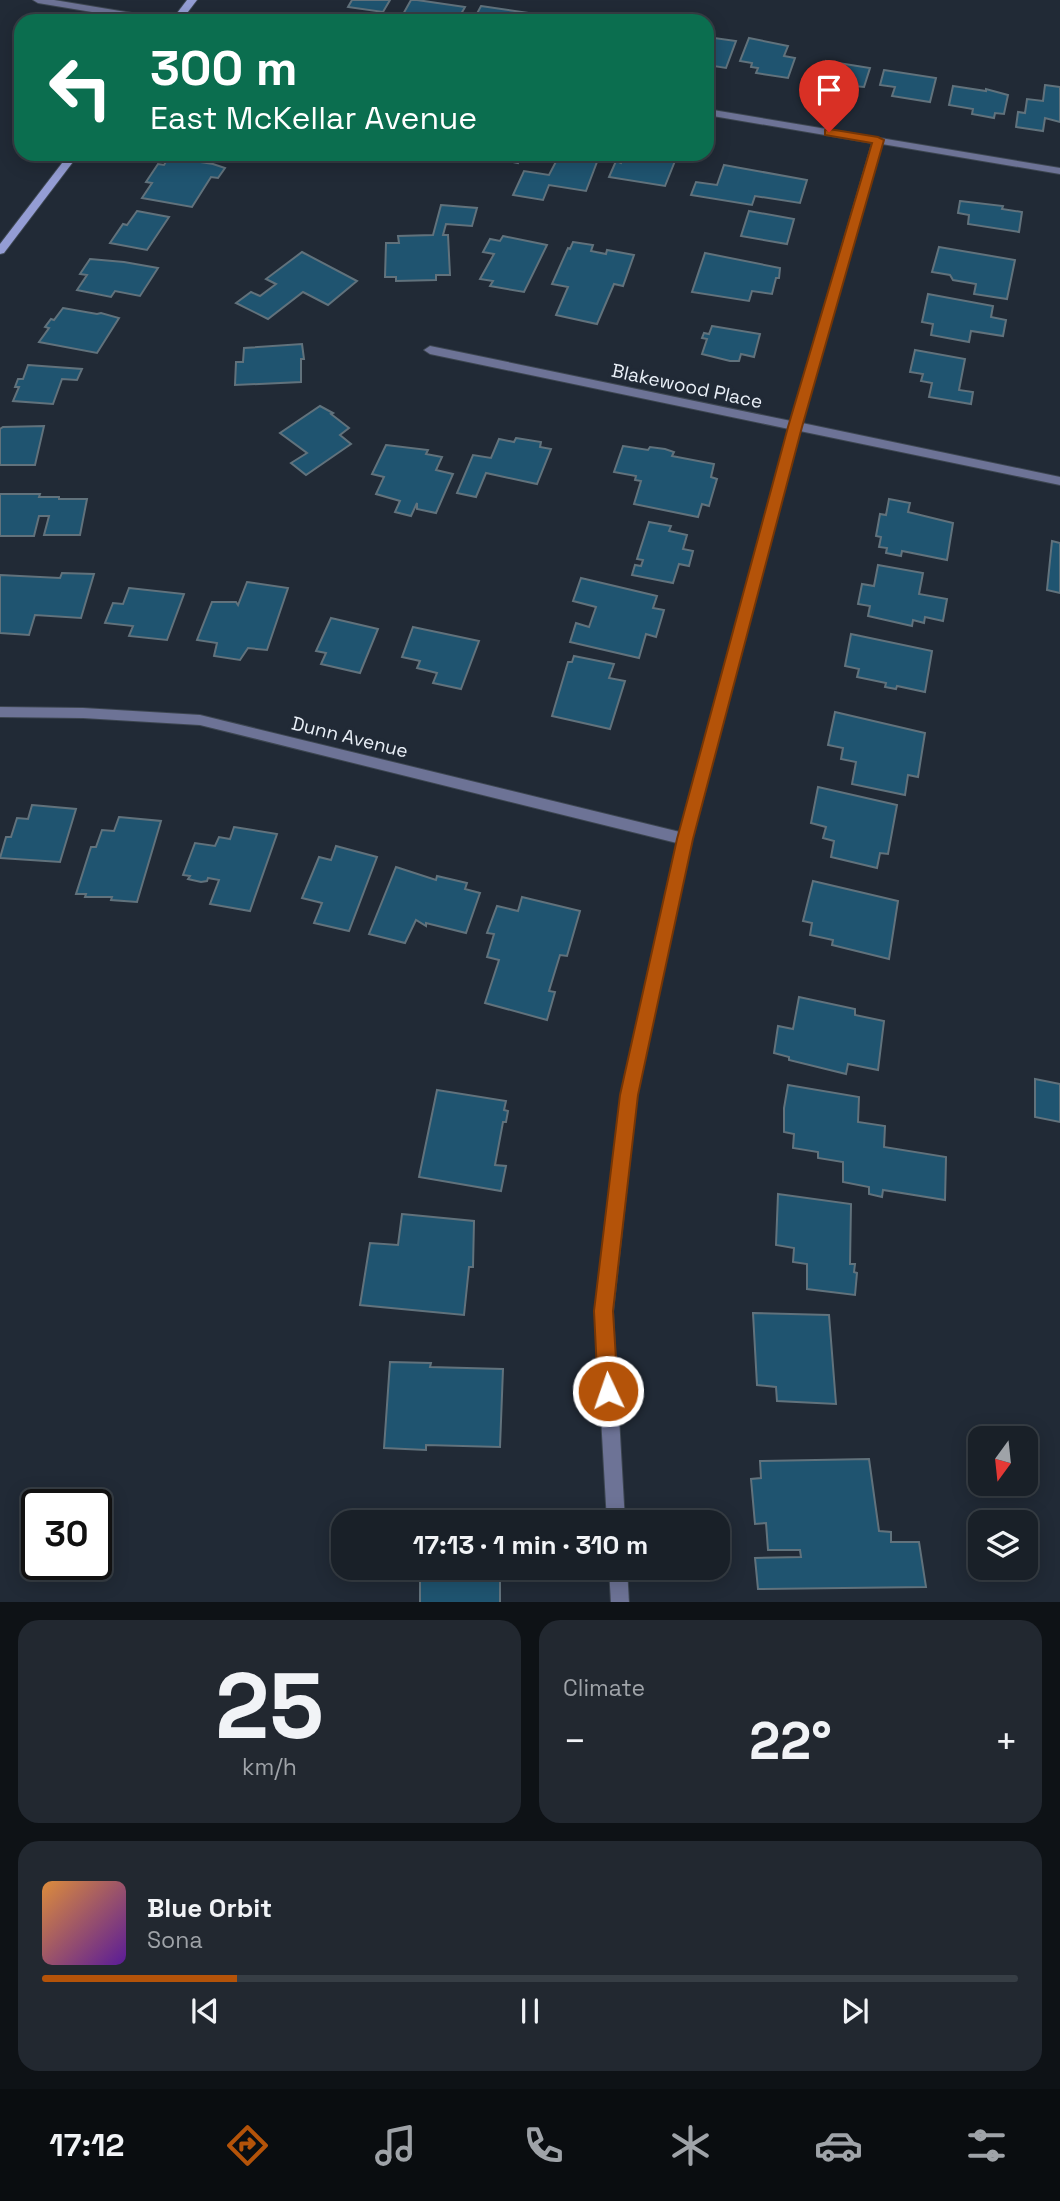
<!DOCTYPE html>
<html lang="en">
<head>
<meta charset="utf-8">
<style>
	:root { --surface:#192028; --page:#222830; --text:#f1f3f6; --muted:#9fa3a8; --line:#373e45; --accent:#b45309 }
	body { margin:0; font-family:"Space Grotesk",sans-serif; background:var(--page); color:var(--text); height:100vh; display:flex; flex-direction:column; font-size:26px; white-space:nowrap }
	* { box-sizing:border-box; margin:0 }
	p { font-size:23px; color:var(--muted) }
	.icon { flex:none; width:38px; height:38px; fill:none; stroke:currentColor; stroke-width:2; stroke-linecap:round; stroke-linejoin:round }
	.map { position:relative; height:1602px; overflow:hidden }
	.details { display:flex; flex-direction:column; gap:18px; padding:18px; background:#0e1216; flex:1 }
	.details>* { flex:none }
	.guide { position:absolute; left:14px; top:14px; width:700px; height:147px; border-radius:21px; box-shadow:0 4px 18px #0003,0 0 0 2px var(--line); background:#0b6e4f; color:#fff; overflow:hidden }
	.needle { width:46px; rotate:195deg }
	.fabs { position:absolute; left:968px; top:1426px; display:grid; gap:14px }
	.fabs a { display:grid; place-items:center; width:70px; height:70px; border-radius:14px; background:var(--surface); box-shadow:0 4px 18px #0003,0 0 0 2px var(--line); font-size:35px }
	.speed { position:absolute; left:21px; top:1489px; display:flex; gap:14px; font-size:35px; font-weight:700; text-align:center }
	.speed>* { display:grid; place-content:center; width:91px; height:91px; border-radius:50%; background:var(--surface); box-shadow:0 4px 18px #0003,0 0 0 2px var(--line); line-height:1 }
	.speed .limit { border:4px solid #111; border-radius:10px; background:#fff; color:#111 }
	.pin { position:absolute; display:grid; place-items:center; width:60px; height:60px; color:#fff; margin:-72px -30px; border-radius:50% 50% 50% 0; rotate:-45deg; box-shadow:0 0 7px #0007 }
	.pin .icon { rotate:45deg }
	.me { position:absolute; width:77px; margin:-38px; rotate:357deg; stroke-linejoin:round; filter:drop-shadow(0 0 5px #0008) }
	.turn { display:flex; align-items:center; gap:24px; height:147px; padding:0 21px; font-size:32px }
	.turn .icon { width:91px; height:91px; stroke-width:2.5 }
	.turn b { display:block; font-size:49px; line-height:60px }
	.big { font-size:52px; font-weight:600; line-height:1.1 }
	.details .card { flex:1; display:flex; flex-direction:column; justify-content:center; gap:10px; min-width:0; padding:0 24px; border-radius:21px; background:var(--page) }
	.details .dial { align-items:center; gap:0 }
	.dial b { font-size:91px; line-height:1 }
	.song { display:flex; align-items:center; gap:21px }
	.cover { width:84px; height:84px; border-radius:10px; background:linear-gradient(135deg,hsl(30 70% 55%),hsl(270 70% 35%)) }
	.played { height:7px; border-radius:4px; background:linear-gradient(90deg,var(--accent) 20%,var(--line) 20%) }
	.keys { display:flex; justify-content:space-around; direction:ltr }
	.heat { display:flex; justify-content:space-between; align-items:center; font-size:38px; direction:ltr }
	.details .tiles { flex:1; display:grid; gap:18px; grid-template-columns:1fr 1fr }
	.card:last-child { grid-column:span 2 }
	.trip { position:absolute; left:331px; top:1510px; width:399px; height:70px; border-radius:21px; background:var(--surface); box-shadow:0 4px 18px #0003,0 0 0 2px var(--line); font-weight:600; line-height:70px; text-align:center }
	.tabs { display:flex; height:112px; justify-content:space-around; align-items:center; background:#0a0d10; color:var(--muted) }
	.tabs .icon { width:49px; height:49px }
	.tabs .current { color:var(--accent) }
	.tabs b { font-size:32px; color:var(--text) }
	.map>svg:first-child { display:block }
	.building { fill:#1f5470; stroke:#61727c; stroke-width:2 }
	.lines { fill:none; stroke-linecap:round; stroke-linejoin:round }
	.street-casing { stroke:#3d4651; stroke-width:2 }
	.secondary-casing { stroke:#3d4651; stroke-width:2 }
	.street { fill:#6d7396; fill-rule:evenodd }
	.secondary { fill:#949dd4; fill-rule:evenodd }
	.route { fill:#b45309; stroke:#753606; stroke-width:2 }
	.labels { text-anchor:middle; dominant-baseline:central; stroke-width:7; stroke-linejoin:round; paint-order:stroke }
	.street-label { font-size:19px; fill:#e9eff7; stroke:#212a36 }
</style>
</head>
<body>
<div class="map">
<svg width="1060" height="1603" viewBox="0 0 1060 1603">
	<rect width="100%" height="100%" fill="#212a36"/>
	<g class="building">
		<polygon points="352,0 390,0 383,12 348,7"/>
		<polygon points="411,0 417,0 465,7 457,21 422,21 402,16"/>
		<polygon points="481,6 529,13 525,21 473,21"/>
		<polygon points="561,14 599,20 545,21 559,19"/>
		<polygon points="707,37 736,41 726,68 707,65"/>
		<polygon points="749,38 788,46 784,56 795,58 788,78 756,73 758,68 751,67 752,63 740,61"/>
		<polygon points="826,61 870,68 864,87 854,86 853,89 829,85 830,82 821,81"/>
		<polygon points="884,70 936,78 930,102 892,96 895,87 880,85"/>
		<polygon points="1045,85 1060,87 1060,122 1045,118 1043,131 1016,127 1018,112 1025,113 1027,99 1043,101"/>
		<polygon points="953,86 986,91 986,89 1008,95 1004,114 995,113 994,118 972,114 973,109 949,105"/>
		<polygon points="475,154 522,154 518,163"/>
		<polygon points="560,154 600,154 586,191 549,185 543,200 513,195 524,171 549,175"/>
		<polygon points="624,154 653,158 654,154 677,156 665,186 609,177 616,161 621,163"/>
		<polygon points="169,157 213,164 225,168 218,178 211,177 192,207 142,198 152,183 146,182 158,164 164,165"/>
		<polygon points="724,165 807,180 800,203 755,196 752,205 691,195 696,182 717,185"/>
		<polygon points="960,201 1003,206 1002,209 1022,212 1019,232 968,224 969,215 958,213"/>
		<polygon points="441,205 477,208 472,226 446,224 443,235 448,235 450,275 436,275 436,280 396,281 396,277 385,277 386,243 399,243 398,236 433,235"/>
		<polygon points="137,211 169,217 147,250 110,243 123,224 127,225"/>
		<polygon points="749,211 794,219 787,244 741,236"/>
		<polygon points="503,236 547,245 524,292 490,286 493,281 480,279 494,254 483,252 490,239 500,241"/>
		<polygon points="573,242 593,245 591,251 606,254 607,250 634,255 623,286 614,284 597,324 556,315 568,287 552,284 568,248 570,249"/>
		<polygon points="939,247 1015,260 1007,299 974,294 976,284 953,280 950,275 932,272"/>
		<polygon points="302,252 357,281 328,305 303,292 268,319 236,303 251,292 260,296 276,284 266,279"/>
		<polygon points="705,253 780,268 779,278 776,278 772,294 752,291 749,301 692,292"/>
		<polygon points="90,259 124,262 158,268 140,296 115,291 111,297 77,290 87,275 80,274"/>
		<polygon points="928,294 993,306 991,317 1006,320 1003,336 971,331 969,342 931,335 933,324 922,322"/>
		<polygon points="63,308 97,314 101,313 119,318 97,353 39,342 49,328 45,327 51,319 54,320"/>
		<polygon points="712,326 760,334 754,357 741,354 739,361 730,361 702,354 707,339 702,338 704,333 709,334"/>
		<polygon points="302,344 304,359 301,359 301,382 235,385 236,362 243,362 244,348"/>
		<polygon points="915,350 965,359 959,390 973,392 971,404 929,397 932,383 921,381 923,374 910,372"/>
		<polygon points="28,365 82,369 77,380 62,379 53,404 13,401 19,387 15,387 18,379 23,379"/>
		<polygon points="320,406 333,413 331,414 349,428 340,435 351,444 306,475 291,463 307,453 280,433"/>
		<polygon points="44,426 35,465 0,465 0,429 3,427"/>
		<polygon points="516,438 541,442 540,447 551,449 537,484 486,473 476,497 457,493 473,455 491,458 499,439 514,442"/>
		<polygon points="386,445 428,450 426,454 442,457 436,470 453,474 436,513 417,509 417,503 411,516 395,512 400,501 376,494 384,477 372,474"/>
		<polygon points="623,446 648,450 650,447 665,449 674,452 672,456 714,464 711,477 717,479 709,506 702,504 698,517 634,504 641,481 635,480 636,476 614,472"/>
		<polygon points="0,494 40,494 39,497 59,497 59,499 87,499 80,535 44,535 49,516 39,516 34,536 0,536"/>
		<polygon points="889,499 910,503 908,512 953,523 947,560 902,551 901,556 886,553 887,548 879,547 881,537 876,536 880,514 886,515"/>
		<polygon points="649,522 671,526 669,531 687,535 683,549 693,551 689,566 679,564 673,583 632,575 635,565 641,566 643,560 637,559"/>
		<polygon points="1052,541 1060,543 1060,593 1047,590"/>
		<polygon points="878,565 923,573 919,594 947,599 943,621 925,617 924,623 913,620 912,626 868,616 870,606 858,604 862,584 874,586"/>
		<polygon points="62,573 94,574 81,618 35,615 29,635 0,633 0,575 60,578"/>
		<polygon points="581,578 657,596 653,608 664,610 656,637 646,634 639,658 570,642 576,623 589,627 596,607 573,601"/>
		<polygon points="247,582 288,588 267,650 248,648 240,660 214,656 217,643 197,640 212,602 236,602 238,605"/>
		<polygon points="129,588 184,594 167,640 129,636 133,626 105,623 113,603 123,604"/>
		<polygon points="331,618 378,629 360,673 321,664 326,653 316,651"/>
		<polygon points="413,627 479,641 461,689 433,683 437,673 417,668 420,661 402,657"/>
		<polygon points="851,634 932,651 925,692 897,686 896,689 885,687 886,683 857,677 859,669 845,666"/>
		<polygon points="574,656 614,664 609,678 625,681 610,729 552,716 568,662 572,662"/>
		<polygon points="835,712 925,733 918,777 908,775 905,795 852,784 856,762 841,759 843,748 828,745"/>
		<polygon points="818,787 897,805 888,854 880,853 877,868 831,857 834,841 823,838 826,827 811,823"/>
		<polygon points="32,805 76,809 60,862 0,858 6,837 11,837 17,818 28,819"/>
		<polygon points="119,817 161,821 137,902 111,900 112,897 85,897 86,894 76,894 91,847 96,847 102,830 114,831"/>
		<polygon points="234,827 277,834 250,911 210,904 219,880 208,878 207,881 201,882 188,879 190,876 183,875 195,843 215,846 219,837 230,839"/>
		<polygon points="336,846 377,857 349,931 314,923 322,903 302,898 319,857 331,860"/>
		<polygon points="396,867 436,880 437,876 467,883 465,889 480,893 466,933 426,923 426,926 416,920 405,943 369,934"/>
		<polygon points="813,881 898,901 889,959 832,945 833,940 810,935 812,923 803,921"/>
		<polygon points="522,897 580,911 567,956 560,955 549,991 555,992 547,1020 485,1003 499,960 487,957 494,934 487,933 497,906 518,911"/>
		<polygon points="799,997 855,1009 855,1015 884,1021 878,1070 848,1064 846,1074 789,1060 789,1057 774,1053 778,1026 793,1029"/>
		<polygon points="1035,1079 1060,1084 1060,1122 1035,1117"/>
		<polygon points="788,1085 859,1097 858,1122 885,1126 884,1147 946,1157 945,1200 883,1190 882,1197 869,1194 869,1187 843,1182 843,1162 818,1158 818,1152 793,1148 794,1134 784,1132 784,1108"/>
		<polygon points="437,1090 506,1101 504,1110 508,1111 506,1122 503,1122 495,1165 506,1166 501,1191 419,1177"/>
		<polygon points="778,1194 851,1204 850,1264 855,1264 854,1272 857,1273 855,1295 807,1289 807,1264 793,1262 794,1248 776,1245"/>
		<polygon points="402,1214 474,1221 473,1267 469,1267 464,1315 360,1305 370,1243 398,1245"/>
		<polygon points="753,1313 829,1315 836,1404 777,1401 776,1387 757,1385"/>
		<polygon points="390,1362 431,1363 430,1367 503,1369 500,1447 426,1445 426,1450 384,1448"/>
		<polygon points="869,1459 879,1531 891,1532 891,1542 919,1542 926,1587 758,1589 755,1558 801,1557 800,1550 768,1550 766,1523 755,1524 751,1479 761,1478 760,1461"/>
		<rect x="420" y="1568" width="80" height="35"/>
	</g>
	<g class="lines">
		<defs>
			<g id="street">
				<polygon points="33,0 54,0 162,18 167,21 146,21 38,3"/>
				<polygon points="707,109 1060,168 1060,174 882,144 802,423 1060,477 1060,485 800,431 692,839 637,1095 613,1312 625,1522 607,1522 595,1312 621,1095 677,843 200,725 83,718 0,717 0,707 83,708 200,715 680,832 789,429 430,354 424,350 430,346 791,421 872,143 707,115"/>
				<polygon points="609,1568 627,1568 629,1603 611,1603"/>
			</g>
			<g id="secondary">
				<polygon points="187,0 197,0 181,21 171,21"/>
				<polygon points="69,154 79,154 4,253 0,254 0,244"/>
			</g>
		</defs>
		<use href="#street" class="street-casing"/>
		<use href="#secondary" class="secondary-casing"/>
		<use href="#street" class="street"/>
		<use href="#secondary" class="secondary"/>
	</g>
	<polygon class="route" points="829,129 878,137 884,140 802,427 693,839 638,1095 613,1311 618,1391 615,1398 608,1401 601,1398 598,1391 594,1311 620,1095 677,839 788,427 872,143 825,135 825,130"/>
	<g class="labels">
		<g class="street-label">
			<text transform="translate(687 386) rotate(12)">Blakewood Place</text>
			<text transform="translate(350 737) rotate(14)">Dunn Avenue</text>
		</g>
	</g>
</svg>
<div class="fabs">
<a><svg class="needle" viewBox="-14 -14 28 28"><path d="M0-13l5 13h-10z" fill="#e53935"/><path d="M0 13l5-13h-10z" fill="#9fa3a8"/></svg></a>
<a><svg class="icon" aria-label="layers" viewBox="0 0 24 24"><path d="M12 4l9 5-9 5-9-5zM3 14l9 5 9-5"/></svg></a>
</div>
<div class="speed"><div class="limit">30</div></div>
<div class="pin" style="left:829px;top:132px;background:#d93025"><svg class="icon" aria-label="arrive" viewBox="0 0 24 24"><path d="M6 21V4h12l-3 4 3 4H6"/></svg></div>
<svg class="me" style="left:608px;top:1391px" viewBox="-20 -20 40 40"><circle r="17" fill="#b45309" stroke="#fff" stroke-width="3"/><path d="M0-11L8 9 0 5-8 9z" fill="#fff"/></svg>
<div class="trip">17:13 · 1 min · 310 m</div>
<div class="guide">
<div class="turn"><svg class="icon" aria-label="left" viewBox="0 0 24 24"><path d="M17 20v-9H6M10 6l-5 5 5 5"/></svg><div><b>300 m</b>East McKellar Avenue</div></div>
</div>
</div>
<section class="details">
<div class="tiles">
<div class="card dial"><b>25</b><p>km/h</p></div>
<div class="card"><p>Climate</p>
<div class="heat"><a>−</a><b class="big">22°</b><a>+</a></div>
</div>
<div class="card">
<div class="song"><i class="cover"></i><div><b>Blue Orbit</b><p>Sona</p></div></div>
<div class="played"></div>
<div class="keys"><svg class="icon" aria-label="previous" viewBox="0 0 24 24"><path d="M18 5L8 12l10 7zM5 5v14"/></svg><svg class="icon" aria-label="pause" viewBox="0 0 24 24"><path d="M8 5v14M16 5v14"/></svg><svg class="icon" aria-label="next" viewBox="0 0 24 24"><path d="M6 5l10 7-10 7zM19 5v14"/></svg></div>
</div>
</div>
</section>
<nav class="tabs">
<b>17:12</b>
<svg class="icon current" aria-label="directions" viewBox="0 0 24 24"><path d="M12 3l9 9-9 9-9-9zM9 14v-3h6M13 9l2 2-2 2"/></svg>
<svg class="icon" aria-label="music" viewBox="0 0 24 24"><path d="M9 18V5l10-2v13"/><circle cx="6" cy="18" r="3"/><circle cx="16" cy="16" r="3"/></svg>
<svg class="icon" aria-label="phone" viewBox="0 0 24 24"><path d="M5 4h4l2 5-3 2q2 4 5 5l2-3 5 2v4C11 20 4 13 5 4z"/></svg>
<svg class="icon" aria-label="climate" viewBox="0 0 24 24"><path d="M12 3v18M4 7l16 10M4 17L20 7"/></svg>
<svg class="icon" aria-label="car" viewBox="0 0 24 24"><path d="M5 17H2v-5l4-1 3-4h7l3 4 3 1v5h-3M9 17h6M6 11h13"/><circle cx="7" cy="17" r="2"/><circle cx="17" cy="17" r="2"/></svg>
<svg class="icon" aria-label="filters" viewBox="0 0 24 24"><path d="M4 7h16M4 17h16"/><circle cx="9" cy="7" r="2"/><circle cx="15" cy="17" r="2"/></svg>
</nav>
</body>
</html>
